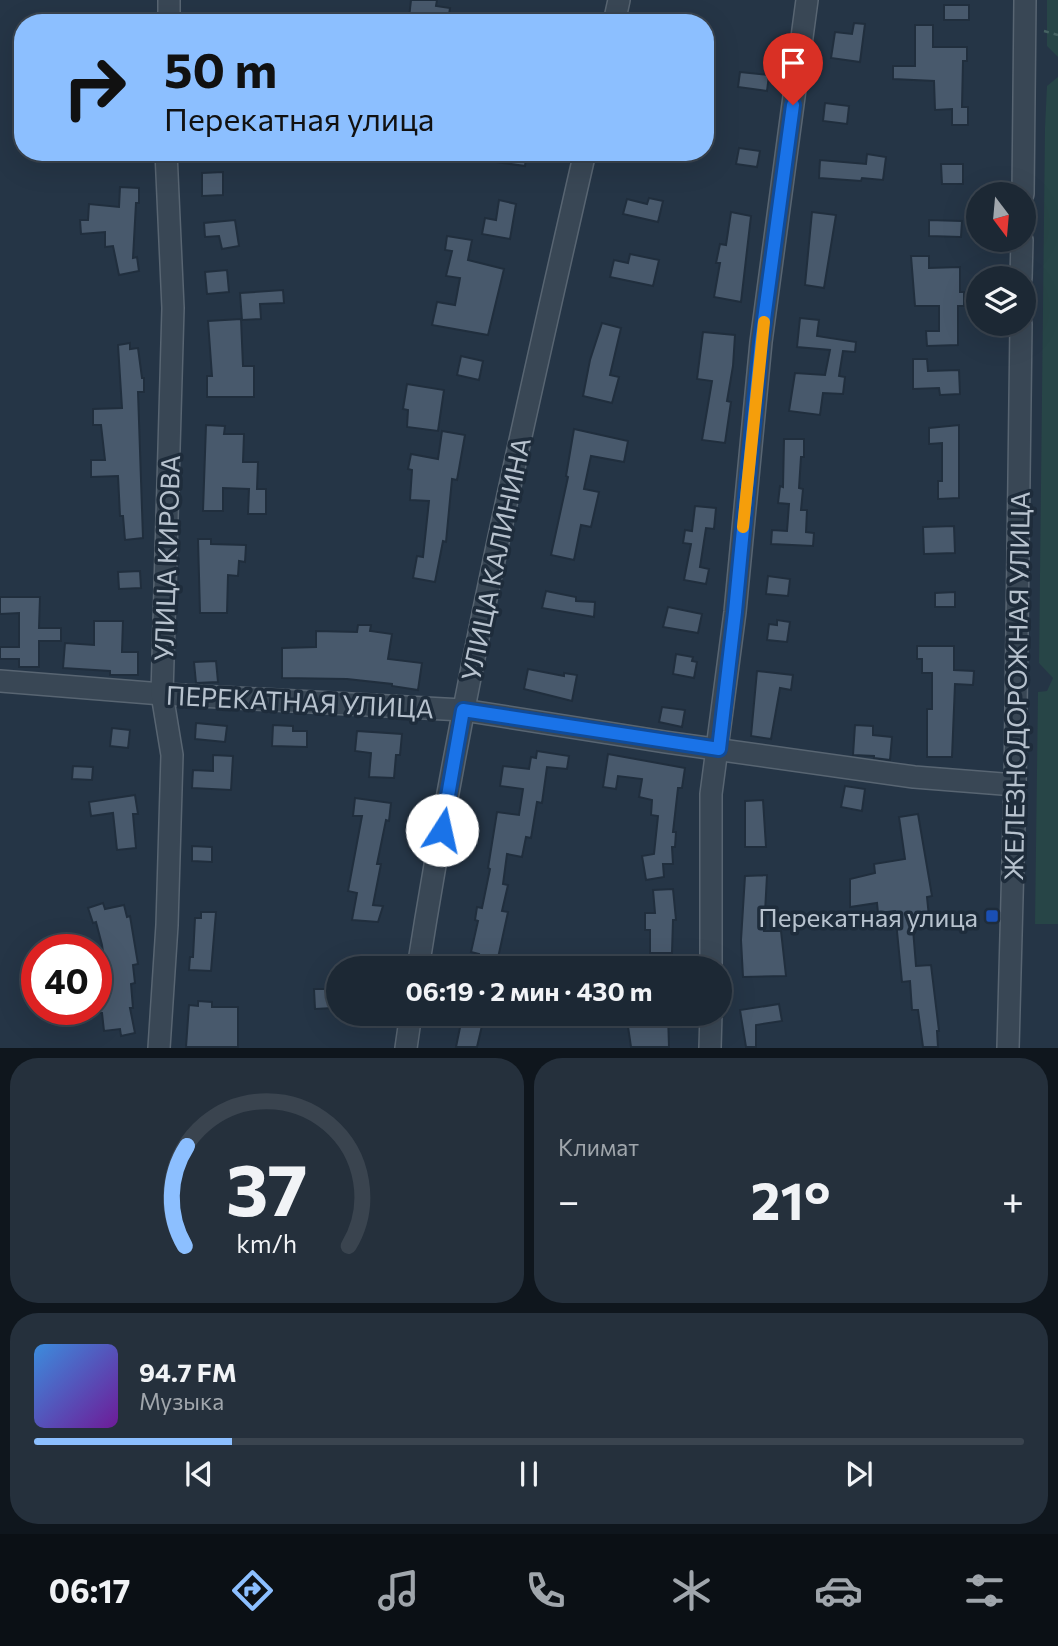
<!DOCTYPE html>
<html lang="ru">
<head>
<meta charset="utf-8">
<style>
	:root { --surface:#1c2834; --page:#25303c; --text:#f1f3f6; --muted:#a0a6ac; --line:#3a444f; --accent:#8cbfff }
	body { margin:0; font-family:Commissioner,sans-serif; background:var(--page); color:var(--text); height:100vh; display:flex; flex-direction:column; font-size:26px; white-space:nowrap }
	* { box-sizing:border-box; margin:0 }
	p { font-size:23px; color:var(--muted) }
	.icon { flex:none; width:38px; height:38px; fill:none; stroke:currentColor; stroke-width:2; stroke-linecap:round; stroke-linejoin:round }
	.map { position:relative; height:1048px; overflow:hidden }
	.drawer { display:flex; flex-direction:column; gap:10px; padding:10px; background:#0f161d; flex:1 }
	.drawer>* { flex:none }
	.top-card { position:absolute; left:14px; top:14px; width:700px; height:147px; border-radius:28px; box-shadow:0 7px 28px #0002,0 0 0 2px var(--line); background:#8cbfff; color:#111; overflow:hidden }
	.needle { width:46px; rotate:164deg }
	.fabs { position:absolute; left:966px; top:182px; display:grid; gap:14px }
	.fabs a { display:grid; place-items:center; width:70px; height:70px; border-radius:50%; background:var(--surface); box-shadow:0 7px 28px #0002,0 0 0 2px var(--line); font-size:35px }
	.speed { position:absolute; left:21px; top:934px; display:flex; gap:14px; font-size:35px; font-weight:700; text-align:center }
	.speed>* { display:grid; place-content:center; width:91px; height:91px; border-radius:50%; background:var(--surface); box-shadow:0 7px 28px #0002,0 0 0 2px var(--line); line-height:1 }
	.speed .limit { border:10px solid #d22; background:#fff; color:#111 }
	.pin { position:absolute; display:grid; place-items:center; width:60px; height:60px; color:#fff; margin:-72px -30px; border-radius:50% 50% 50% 0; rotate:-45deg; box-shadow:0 0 7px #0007 }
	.pin .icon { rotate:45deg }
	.me { position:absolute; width:77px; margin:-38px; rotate:10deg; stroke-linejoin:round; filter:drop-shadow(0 0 5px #0008) }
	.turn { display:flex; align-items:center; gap:24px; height:147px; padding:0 35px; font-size:32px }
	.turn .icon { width:91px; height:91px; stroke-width:2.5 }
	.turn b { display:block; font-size:49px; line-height:60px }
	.big { font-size:52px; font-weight:700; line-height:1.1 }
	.drawer .card { flex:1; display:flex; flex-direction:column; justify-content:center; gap:10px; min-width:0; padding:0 24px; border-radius:28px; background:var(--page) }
	.drawer .dial { align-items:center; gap:0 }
	.dial svg { height:182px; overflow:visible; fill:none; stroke:var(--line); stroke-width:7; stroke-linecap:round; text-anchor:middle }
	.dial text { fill:var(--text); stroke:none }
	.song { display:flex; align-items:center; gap:21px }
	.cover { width:84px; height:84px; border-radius:10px; background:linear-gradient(135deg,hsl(210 70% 55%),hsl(280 70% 35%)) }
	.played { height:7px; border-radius:4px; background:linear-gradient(90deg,var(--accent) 20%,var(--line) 20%) }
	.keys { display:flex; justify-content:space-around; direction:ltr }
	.heat { display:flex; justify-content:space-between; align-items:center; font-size:38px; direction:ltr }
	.drawer .tiles { flex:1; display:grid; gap:10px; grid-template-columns:1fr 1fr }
	.card:last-child { grid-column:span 2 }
	.trip { position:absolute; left:326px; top:956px; width:406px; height:70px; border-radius:35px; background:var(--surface); box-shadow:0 7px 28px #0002,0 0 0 2px var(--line); font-weight:700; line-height:70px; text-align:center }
	.tab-bar { display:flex; height:112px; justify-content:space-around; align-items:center; background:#0b1015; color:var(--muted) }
	.tab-bar .icon { width:49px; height:49px }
	.tab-bar .active { color:var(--accent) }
	.tab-bar b { font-size:32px; color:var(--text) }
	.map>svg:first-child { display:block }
	.green { fill:#274547 }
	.building { fill:#48596c; stroke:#202e3d; stroke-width:2 }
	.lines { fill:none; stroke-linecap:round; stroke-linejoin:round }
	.minor-casing { stroke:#586572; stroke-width:24 }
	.path { stroke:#456262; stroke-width:2.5; stroke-dasharray:5 5; stroke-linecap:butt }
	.minor { stroke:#394755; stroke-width:21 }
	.route-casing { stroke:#114b97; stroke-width:18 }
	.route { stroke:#1a73e8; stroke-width:12 }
	.slow { stroke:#f59e0b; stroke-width:12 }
	.transit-dot { fill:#1a4fb4; stroke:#1e2c3b; stroke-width:2.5 }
	.labels { text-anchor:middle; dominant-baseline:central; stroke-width:7; stroke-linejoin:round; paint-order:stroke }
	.street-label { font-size:26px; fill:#b7c2ce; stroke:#1e2c3b }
	.poi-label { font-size:26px; fill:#b7c2ce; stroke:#1e2c3b; text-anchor:end }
</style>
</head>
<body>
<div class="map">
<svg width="1058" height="1048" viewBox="0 0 1058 1048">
	<rect width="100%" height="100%" fill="#253546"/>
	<g class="green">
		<polygon points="1047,0 1058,0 1058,57 1047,46"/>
		<polygon points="1058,77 1058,924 1035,924 1038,692 1047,691 1053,678 1039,663 1045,128 1047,86"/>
	</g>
	<g class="building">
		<polygon points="411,0 437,0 436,6 450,8 448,23 409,18"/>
		<rect x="944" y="5" width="25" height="15"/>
		<polygon points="854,23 865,24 860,62 831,58 835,32 852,34"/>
		<polygon points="915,25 933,25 933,47 967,47 967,61 963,61 962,107 968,107 968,125 952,125 952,109 935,110 934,81 893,79 893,66 915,66"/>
		<polygon points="740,72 769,75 767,91 738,87"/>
		<polygon points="825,103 849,106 847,124 823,121"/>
		<polygon points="739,148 760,151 757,167 736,164"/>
		<polygon points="482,152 527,152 525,166 482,160"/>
		<polygon points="867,154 886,157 883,180 862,178 861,181 819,178 820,160 866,164"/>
		<polygon points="941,164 963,164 963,184 942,184"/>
		<polygon points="223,172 223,195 202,196 202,173"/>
		<polygon points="120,187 139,188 139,203 136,203 133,258 137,257 139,271 119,275 113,246 105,247 105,232 81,234 80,220 88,220 89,204 119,207"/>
		<polygon points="649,198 663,201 658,222 623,214 627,199 647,204"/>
		<polygon points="499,200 516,204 510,239 482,234 485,218 496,220"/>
		<polygon points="731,212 751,216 741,302 714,297 720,263 716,263 720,244 726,245"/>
		<polygon points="812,212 836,215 824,288 805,285"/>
		<polygon points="235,220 239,246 222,249 219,236 205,237 204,223"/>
		<polygon points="929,220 962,221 961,237 929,236"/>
		<polygon points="447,236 472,240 468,260 504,269 488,335 432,325 437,302 455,305 460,278 446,276 452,251 445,250"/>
		<polygon points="630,254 659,260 653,286 610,277 614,260 628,263"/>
		<polygon points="911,256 929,256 929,268 960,267 960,292 964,292 964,306 958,306 958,345 927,346 926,331 939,331 939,306 915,306"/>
		<polygon points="227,270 229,292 207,294 205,272"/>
		<polygon points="283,290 284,303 260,304 261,319 242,320 240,293"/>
		<polygon points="800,318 819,320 817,336 856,342 855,352 843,351 839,376 845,377 843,394 823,393 820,415 789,411 795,373 825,375 830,350 797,347"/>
		<polygon points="241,319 243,366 254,366 254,397 207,397 207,376 212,376 208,321"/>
		<polygon points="602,323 621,328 610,375 619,377 612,403 583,396 590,360"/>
		<polygon points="703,332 735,335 733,366 727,401 731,402 725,443 702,440 712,381 697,379"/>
		<polygon points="130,343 130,349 138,348 142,378 144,378 144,392 138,392 143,538 125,540 123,516 120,516 118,476 91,477 91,460 105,460 101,425 93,425 93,409 122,408 118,345"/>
		<polygon points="461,356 483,361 479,380 457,375"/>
		<polygon points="913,359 927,359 928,371 959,370 960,394 940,395 939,388 913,389"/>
		<polygon points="407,384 444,390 438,431 407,427 408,410 403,409"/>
		<polygon points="206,425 225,426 224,434 244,434 243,462 258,462 257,489 266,489 266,514 248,514 249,489 223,488 223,511 203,511"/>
		<polygon points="959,425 959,498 938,499 938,481 942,481 942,443 929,444 929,428"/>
		<polygon points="574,429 628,441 624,462 591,456 584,489 599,492 591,527 581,525 574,560 551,555 568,477 566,476"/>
		<polygon points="442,431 465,435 457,480 452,479 446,542 443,541 435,582 413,578 417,556 423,557 429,501 410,500 412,470 408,469 411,454 438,459"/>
		<polygon points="784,439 804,439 804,457 801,457 799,488 803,489 801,510 807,510 806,532 814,533 813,546 771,544 772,530 787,531 789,504 778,503 780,486 783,487"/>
		<polygon points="695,506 716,508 714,529 706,528 700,567 709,569 706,584 684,580 691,544 683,543 685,530 692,531"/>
		<polygon points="954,526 955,553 924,554 923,527"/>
		<polygon points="198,539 211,539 211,544 246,545 245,562 239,561 238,576 228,575 227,613 200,613"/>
		<polygon points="140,571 141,588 119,589 118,572"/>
		<polygon points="768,576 790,579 788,596 766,594"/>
		<polygon points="546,591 576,597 576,601 595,602 594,617 542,608"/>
		<polygon points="955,592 955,607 935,607 935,593"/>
		<polygon points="0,597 40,597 39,628 61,628 61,641 39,641 39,667 19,667 19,659 0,659 0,647 19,647 19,613 0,614"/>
		<polygon points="668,607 702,614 698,633 663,627"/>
		<polygon points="777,620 790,622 787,642 767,640 769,624 777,625"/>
		<polygon points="94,621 123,621 122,652 138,652 138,675 110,675 110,671 63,668 65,643 94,645"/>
		<polygon points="358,625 371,625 370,631 392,634 388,659 422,663 418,690 392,686 392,684 347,679 282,678 282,648 316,647 316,631 357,632"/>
		<polygon points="917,646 954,646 954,670 974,671 973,685 955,684 952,757 927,757 927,709 932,709 932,673 922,673 922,659 917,659"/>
		<polygon points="676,654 693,657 692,661 697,662 694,678 673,674"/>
		<polygon points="216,661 218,682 196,683 194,662"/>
		<polygon points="528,669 564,676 564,673 577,675 572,701 524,689"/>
		<polygon points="757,671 793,675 791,690 780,688 771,739 751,736"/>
		<polygon points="662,707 685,710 682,727 659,722"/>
		<polygon points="196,723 227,726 225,742 195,739"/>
		<polygon points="273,725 293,726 293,731 307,731 307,747 272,746"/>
		<polygon points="855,725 873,726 873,735 892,737 890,760 874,758 874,756 853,755"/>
		<polygon points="112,728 130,730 128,748 110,746"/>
		<polygon points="357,731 402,734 400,755 396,755 394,778 369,777 371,753 355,751"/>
		<polygon points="537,751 569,756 567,769 547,767 542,803 537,802 531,838 526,837 522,857 507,854 503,884 508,885 502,911 508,912 498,958 494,957 492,968 477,968 479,954 471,952 478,921 475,920 477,907 482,908 490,869 488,868 497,812 519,815 523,789 500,786 503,766 529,769 531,757 536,758"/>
		<polygon points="608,754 685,768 682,788 678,788 673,832 676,832 675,847 672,847 673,864 663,864 664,877 646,880 642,856 654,854 658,816 651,815 652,800 639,797 642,779 618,776 616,789 603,787"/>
		<polygon points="213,755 233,756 231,790 192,788 193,770 213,771"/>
		<polygon points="73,766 93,767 92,780 72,779"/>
		<polygon points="845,786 865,789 862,811 841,807"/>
		<polygon points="135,795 138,814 133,814 136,848 117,850 113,813 91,816 89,802"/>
		<polygon points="355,798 391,803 389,821 386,820 377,864 381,864 373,905 383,906 378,922 352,920 357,893 348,891 362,816 353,816"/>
		<polygon points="763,800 766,847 745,847 745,801"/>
		<polygon points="918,814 932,896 927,897 930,927 913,929 916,966 931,965 939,1031 937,1031 938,1047 923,1047 918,1010 912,1010 910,981 902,982 895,911 878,913 877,903 850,907 850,879 875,873 874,864 905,859 899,817"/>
		<polygon points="192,846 212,847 212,862 192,861"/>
		<polygon points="767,875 764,931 781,931 786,976 743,977 741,940 745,876"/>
		<polygon points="673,889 676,920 673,920 672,953 650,953 650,930 645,930 645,913 655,913 653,890"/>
		<polygon points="103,903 105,909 124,905 127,917 130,916 138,964 133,965 135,983 131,984 133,1008 130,1008 135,1033 121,1036 120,1029 104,1031 102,1013 96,1013 96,987 108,985 102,945 96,922 93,923 88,908"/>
		<polygon points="201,912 216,912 211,971 189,970 190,957 193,957 195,918 201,918"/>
		<polygon points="314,989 333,989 333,1008 315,1009"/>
		<polygon points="198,1001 212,1002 212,1007 238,1007 238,1047 186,1047 189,1005 198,1006"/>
		<polygon points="779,1004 782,1021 756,1025 756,1047 746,1047 740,1010"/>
		<polygon points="463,1013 485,1013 477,1047 456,1047"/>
		<polygon points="626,1013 668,1014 669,1047 631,1047"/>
	</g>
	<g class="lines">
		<defs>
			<g id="minor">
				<polyline points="169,23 169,0"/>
				<polyline points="614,23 619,0"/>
				<polyline points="1023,194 1025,0"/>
				<polyline points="1021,278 1022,240"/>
				<polyline points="0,681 162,694 463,710 665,742 914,777 1015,785"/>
				<path d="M418,968C461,694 523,423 585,152"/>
				<polyline points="711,968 711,794 735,612 761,342 807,0"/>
				<polyline points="159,1048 167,925 172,755 162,694 173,308 166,152"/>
				<polyline points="406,1048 411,1013"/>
				<polyline points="710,1048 711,1013"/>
				<polyline points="1008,1048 1015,785 1021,324"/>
			</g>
		</defs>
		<use href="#minor" class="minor-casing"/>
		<polyline class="path" points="1044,31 1058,35"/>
		<use href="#minor" class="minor"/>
	</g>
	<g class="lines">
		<defs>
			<polyline id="route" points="442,830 463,710 719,749 735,612 761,342 793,105"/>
		</defs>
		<use href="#route" class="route-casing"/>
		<use href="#route" class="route"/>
		<polyline class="slow" points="743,527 764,322"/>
	</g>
	<rect class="transit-dot" x="985" y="909" width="14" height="14" rx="3.5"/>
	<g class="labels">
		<g class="street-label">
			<text transform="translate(166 558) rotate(-88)">УЛИЦА КИРОВА</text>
			<text transform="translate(495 559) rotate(-78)">УЛИЦА КАЛИНИНА</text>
			<text transform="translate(1016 686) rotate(-89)">ЖЕЛЕЗНОДОРОЖНАЯ УЛИЦА</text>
			<text transform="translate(300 701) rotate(3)">ПЕРЕКАТНАЯ УЛИЦА</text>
		</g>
		<g class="poi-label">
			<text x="978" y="916">Перекатная улица</text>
		</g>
	</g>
</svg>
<div class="fabs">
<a><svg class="needle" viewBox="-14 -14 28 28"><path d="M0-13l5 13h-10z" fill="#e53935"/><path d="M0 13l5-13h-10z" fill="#a0a6ac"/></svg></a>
<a><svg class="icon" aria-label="layers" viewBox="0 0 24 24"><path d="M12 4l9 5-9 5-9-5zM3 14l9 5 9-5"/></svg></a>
</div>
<div class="speed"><div class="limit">40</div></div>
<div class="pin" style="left:793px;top:105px;background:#d93025"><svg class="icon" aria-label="arrive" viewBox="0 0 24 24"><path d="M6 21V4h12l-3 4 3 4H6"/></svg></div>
<svg class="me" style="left:442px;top:830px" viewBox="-20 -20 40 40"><circle r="19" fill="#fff"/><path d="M0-13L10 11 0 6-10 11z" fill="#1a73e8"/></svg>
<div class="trip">06:19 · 2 мин · 430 m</div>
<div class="top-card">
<div class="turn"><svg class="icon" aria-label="right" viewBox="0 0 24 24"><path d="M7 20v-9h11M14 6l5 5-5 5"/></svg><div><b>50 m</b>Перекатная улица</div></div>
</div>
</div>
<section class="drawer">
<div class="tiles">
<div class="card dial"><svg viewBox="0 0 100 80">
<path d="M14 69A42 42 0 1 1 86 69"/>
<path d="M14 69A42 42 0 0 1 15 25" stroke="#8cbfff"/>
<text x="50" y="56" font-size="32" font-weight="700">37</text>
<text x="50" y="72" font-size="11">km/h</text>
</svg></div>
<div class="card"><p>Климат</p>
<div class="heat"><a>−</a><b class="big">21°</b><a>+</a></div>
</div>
<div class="card">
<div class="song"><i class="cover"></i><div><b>94.7 FM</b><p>Музыка</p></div></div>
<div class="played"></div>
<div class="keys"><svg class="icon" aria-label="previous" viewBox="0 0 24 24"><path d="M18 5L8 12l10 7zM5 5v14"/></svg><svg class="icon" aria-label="pause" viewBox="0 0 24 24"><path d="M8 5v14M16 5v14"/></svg><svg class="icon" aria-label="next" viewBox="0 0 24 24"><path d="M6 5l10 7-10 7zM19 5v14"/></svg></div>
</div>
</div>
</section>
<nav class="tab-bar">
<b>06:17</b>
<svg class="icon active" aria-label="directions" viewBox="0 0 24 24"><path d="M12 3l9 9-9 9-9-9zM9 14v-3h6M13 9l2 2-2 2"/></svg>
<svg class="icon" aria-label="music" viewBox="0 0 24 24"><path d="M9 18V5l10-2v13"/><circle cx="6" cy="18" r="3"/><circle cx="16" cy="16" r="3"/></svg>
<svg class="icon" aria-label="phone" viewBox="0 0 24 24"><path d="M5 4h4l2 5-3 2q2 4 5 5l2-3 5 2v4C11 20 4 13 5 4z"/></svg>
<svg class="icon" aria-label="climate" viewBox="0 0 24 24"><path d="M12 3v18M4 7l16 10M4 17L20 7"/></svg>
<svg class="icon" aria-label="car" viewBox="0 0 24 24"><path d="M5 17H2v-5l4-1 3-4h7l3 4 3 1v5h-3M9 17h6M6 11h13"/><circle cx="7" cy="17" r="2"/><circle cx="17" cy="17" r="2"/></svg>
<svg class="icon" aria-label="filters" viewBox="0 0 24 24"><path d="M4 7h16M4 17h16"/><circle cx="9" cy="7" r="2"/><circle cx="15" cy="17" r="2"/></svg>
</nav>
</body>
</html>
